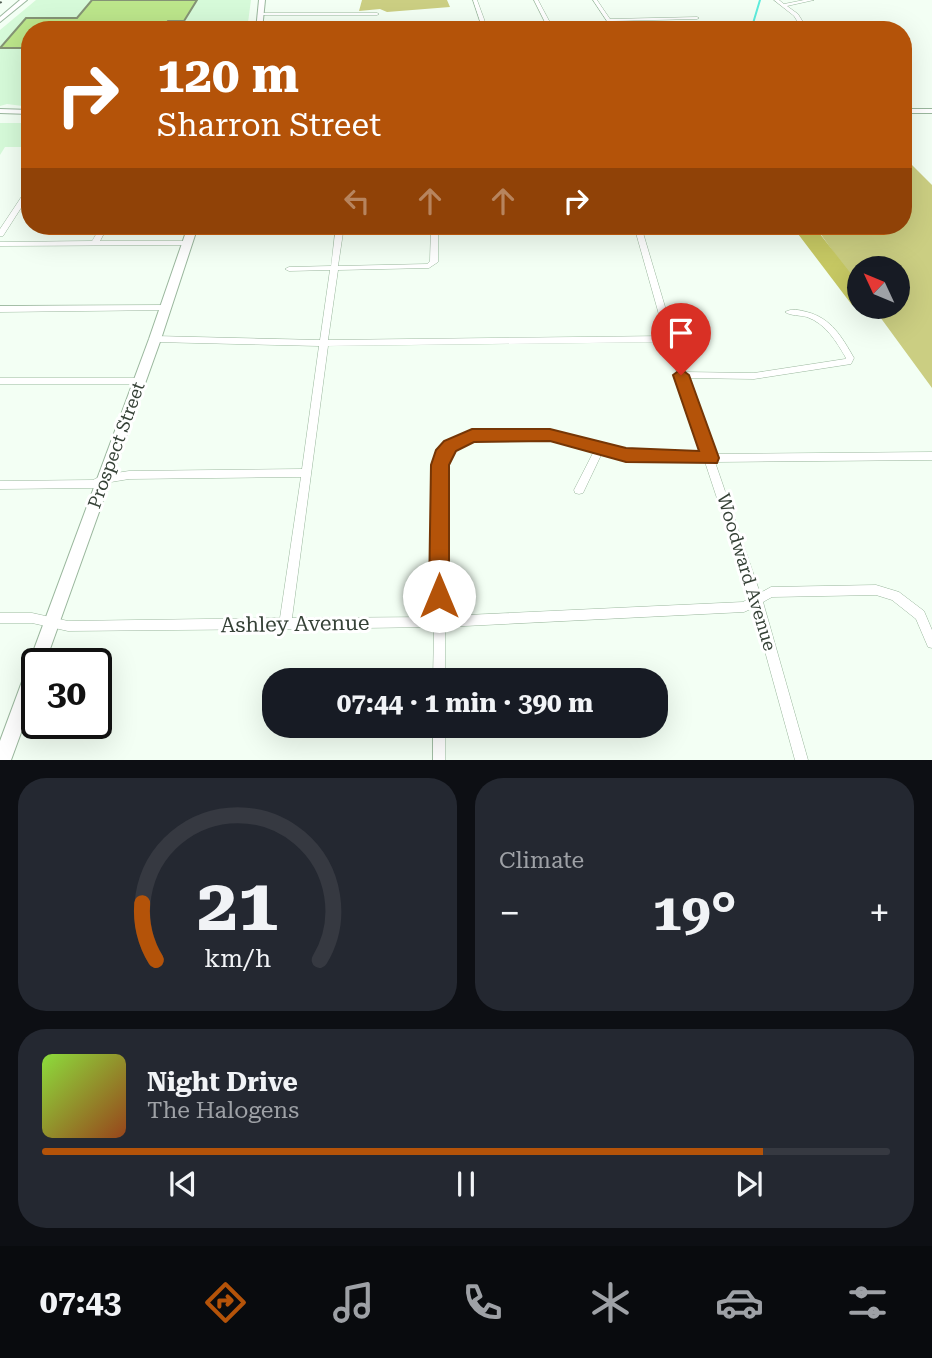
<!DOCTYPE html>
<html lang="en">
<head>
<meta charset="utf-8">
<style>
	:root { --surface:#171b24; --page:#242831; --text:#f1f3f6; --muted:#9ea1a6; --line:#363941; --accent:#b45309 }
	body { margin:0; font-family:"Roboto Serif",serif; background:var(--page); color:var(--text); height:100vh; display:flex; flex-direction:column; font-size:26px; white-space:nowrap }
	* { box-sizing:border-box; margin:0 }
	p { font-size:23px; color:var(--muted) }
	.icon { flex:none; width:38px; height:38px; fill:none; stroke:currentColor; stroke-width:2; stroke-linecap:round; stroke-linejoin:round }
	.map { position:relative; height:760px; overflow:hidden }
	.drawer { display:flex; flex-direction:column; gap:18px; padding:18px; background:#0d0f14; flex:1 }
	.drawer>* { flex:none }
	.top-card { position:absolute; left:21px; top:21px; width:891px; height:214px; border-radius:28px; box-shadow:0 7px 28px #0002; background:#b45309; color:#fff; overflow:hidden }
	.needle { width:46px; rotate:314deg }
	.fabs { position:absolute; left:847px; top:256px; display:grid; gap:14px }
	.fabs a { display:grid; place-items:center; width:63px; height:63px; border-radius:50%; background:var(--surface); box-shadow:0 7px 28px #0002; font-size:35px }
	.speed { position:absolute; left:21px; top:648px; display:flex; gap:14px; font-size:35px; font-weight:700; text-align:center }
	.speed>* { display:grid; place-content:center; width:91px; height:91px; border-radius:50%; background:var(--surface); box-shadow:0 7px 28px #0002; line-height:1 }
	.speed .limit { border:4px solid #111; border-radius:10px; background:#fff; color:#111 }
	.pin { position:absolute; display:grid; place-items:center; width:60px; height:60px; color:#fff; margin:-72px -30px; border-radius:50% 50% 50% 0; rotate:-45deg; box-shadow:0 0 7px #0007 }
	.pin .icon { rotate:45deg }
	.me { position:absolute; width:77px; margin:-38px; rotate:0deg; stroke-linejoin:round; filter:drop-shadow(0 0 5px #0008) }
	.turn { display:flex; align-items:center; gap:24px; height:147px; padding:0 21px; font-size:32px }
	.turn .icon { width:91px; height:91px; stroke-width:2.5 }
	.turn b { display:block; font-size:49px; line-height:60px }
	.lanes { display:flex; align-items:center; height:66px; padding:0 21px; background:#0003; justify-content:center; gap:35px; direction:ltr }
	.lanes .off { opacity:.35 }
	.big { font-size:52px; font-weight:700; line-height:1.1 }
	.drawer .card { flex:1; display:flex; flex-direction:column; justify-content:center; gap:10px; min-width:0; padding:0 24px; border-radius:28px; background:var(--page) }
	.drawer .dial { align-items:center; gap:0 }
	.dial svg { height:182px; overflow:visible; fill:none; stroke:var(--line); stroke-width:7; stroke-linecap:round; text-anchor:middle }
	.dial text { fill:var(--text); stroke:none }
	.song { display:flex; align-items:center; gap:21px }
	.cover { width:84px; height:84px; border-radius:10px; background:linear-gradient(135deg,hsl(90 70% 55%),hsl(20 70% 35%)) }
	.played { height:7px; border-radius:4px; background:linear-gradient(90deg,var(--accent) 85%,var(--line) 85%) }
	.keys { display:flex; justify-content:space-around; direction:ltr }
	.heat { display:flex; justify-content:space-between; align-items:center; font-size:38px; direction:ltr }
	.drawer .tiles { flex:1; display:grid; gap:18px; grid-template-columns:1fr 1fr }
	.card:last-child { grid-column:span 2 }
	.trip { position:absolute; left:262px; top:668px; width:406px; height:70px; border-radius:28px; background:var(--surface); box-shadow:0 7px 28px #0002; font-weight:700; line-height:70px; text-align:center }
	.menu { display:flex; height:112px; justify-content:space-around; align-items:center; background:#090b0e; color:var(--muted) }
	.menu .icon { width:49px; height:49px }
	.menu .on { color:var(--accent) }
	.menu b { font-size:32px; color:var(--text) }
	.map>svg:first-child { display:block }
	.built { fill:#d6fad9 }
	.green { fill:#cbce82 }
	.forest { fill:#c6c863 }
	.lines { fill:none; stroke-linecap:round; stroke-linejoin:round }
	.stream { stroke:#5eeddd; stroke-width:2 }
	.building { fill:#bce68b; stroke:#859475; stroke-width:2 }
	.street-casing { stroke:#9ab79d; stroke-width:1 }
	.secondary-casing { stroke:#9ab79d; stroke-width:2 }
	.street { fill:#fff; fill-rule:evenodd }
	.secondary { fill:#fff; fill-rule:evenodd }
	.rail { stroke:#525e53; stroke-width:2; stroke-dasharray:2 4.5; stroke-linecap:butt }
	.route { fill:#b45309; stroke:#753606; stroke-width:2 }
	.labels { text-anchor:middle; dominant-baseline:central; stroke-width:6; stroke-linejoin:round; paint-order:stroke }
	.street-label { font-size:18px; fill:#354136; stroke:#fff }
	.near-street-label { font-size:21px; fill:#354136; stroke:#fff }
</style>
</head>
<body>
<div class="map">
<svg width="932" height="760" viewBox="0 0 932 760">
	<rect width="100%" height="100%" fill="#f3fff4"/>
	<g class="built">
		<polygon points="36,0 251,0 247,30 30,30 30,107 7,104 0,106 0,30"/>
		<polygon points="0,123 30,123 30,147 5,147 0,155"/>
	</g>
	<g class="green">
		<polygon points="362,0 447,0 450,7 387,12 380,9 359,11"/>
		<polygon points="903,156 932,185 932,388 872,306 898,306 898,268 859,268 859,288 815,226 903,226"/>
	</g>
	<polygon class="forest" points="792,226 818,226 820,234 859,284 859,303 852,305"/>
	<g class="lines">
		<polyline class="stream" points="751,30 760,0"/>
	</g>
	<polygon class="building" points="92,0 197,0 184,21 168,21 161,30 30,30 30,48 0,48 26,18 77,18"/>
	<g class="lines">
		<defs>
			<g id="street">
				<polygon points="473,0 477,0 488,30 483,30"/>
				<polygon points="534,0 538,0 554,30 549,30"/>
				<polygon points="593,0 597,0 610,19 697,17 699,18 697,19 612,21 618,30 613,30"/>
				<polygon points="774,0 779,0 784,4 804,0 814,0 787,6 798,14 808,30 803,30 794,16"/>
				<polygon points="260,13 377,13 379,14 377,15 258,15 258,14"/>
				<polygon points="30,186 30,194 3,236 0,236 0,229 28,187"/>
				<polygon points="101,226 108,226 100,241 187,241 191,243 187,245 0,246 0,242 92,241"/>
				<path d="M336,226H344L338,266L427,264L430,261L431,226H438V262L429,268L338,270L328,340L665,336L634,226H641L674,337L676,339L675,341L684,372L754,373L845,359L846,358C836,341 826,324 807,317C799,315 791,316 785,312C792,308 799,310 807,312C831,318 842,337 854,358L851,364L754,379L686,378L712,454L932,452V460L715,462L760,593L771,587L876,585L899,592L924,611L932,630V648L928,647L916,619L892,600L876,595L772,597L763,602L808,760H795L753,608L744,612L445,627V681H433L434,627L289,629L285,630L282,629L68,631L32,623H0V613H32L68,621L280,618L301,477L129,479L105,483L94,488L0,489V481L93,480L103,475L129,471L302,469L319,346L155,342L151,339L155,336L320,340L330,270L289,271L285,269L289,267L331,266ZM667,342L703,454L639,452L549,431H472L456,437L440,451L435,465L434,617L292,618L328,346ZM517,438L549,439L595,449L574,490L575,493L579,494L583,493L603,451L639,460L705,462L750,598L743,602L445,616V465C454,432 491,438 517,438Z"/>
				<polygon points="166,305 169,306 170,308 169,310 0,312 0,306"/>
				<polygon points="0,378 139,378 143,381 139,384 0,384"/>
				<rect x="433" y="726" width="12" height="34"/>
			</g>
			<g id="secondary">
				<polygon points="20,0 27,0 0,22 0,17"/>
				<polygon points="259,0 265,0 262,30 256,30"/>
				<polygon points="0,109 30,110 30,114 0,113"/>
				<rect x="903" y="109" width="29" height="4"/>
				<polygon points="188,226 198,226 161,339 45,663 37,663 37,689 11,760 0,760 0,741 149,339"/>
			</g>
		</defs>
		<use href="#street" class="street-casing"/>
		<use href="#secondary" class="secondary-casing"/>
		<use href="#street" class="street"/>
		<use href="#secondary" class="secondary"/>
		<polyline class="rail" points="0,3 4,0"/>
	</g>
	<polygon class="route" points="681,369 689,375 719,458 717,463 626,462 550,441 474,442 456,451 449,465 449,596 446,602 439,605 432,602 429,596 431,465 436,450 444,441 472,429 550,429 626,448 699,451 673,375"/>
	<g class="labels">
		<g class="street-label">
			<text transform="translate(116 445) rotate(-70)">Prospect Street</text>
			<text transform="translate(747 572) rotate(73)">Woodward Avenue</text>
		</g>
		<g class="near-street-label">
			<text transform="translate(295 624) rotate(-1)">Ashley Avenue</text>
		</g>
	</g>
</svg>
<div class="fabs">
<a><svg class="needle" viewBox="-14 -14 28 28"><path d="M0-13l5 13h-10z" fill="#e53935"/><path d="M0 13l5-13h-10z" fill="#9ea1a6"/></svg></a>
</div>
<div class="speed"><div class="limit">30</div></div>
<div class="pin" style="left:681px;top:375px;background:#d93025"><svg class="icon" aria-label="arrive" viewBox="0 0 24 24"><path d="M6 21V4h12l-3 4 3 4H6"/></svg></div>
<svg class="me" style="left:439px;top:596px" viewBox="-20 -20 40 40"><circle r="19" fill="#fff"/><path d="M0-13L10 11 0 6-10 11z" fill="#b45309"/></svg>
<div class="trip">07:44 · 1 min · 390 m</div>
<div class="top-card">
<div class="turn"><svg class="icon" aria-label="right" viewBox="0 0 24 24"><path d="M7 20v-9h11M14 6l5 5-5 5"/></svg><div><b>120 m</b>Sharron Street</div></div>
<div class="lanes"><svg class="icon off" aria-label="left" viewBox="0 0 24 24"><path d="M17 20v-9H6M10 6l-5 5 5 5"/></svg><svg class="icon off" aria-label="ahead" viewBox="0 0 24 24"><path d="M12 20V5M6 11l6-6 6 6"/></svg><svg class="icon off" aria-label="ahead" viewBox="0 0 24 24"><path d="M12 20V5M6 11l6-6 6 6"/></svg><svg class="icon" aria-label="right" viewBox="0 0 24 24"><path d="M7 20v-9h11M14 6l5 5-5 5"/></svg></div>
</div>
</div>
<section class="drawer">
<div class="tiles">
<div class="card dial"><svg viewBox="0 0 100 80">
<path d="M14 69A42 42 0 1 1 86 69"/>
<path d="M14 69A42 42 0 0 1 8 44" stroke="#b45309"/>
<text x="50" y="56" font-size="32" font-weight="700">21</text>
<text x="50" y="72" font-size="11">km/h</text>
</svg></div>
<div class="card"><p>Climate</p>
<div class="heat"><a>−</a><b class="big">19°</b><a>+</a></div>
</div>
<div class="card">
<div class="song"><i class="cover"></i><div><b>Night Drive</b><p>The Halogens</p></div></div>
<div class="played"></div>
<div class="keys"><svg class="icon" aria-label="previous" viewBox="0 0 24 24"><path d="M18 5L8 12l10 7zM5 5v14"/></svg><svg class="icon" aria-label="pause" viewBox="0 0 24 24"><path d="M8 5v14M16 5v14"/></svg><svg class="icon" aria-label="next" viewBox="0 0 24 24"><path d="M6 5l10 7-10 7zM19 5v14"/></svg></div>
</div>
</div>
</section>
<nav class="menu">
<b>07:43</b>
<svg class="icon on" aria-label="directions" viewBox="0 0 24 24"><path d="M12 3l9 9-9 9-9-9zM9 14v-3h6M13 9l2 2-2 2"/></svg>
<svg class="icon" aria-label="music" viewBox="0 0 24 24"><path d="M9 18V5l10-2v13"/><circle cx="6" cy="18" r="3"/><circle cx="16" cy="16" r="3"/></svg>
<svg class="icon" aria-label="phone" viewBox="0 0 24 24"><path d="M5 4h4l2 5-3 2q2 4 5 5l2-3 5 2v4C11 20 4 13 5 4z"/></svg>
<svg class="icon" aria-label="climate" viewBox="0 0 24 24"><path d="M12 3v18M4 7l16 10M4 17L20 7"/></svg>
<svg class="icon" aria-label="car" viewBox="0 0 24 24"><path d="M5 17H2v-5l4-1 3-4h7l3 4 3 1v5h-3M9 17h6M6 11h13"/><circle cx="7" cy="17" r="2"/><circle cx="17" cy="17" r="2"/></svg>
<svg class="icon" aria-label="filters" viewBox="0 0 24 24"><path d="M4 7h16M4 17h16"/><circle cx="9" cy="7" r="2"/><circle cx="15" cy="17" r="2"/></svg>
</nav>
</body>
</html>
